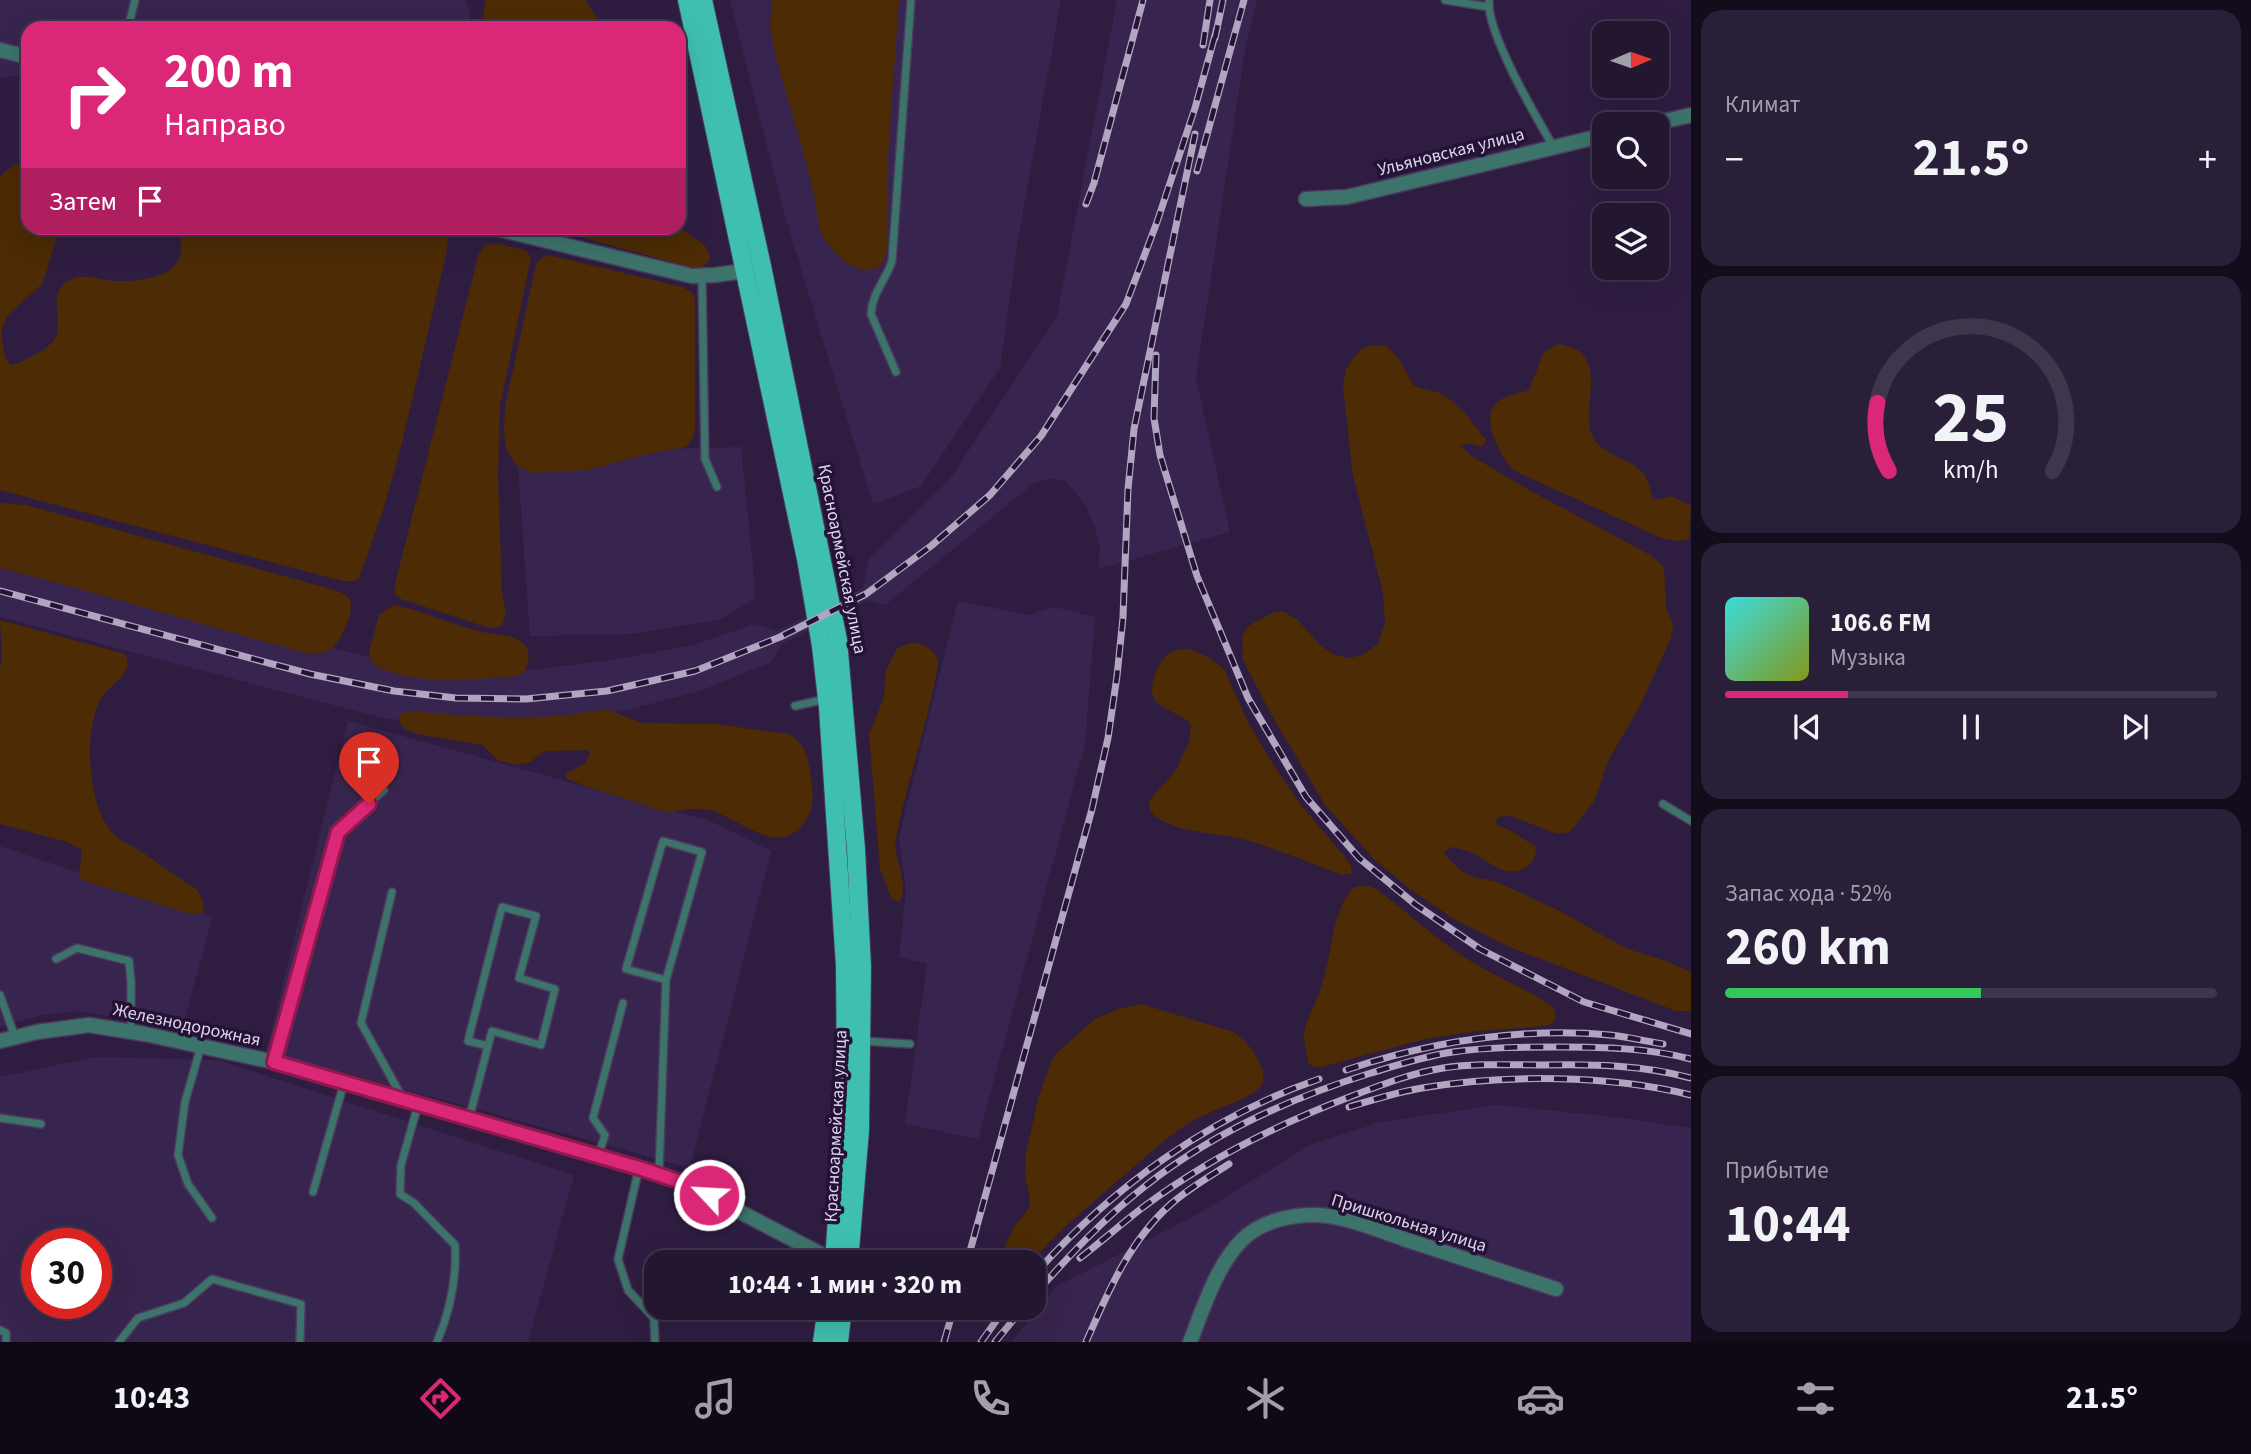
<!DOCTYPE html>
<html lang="ru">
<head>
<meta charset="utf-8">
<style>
	:root { --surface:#221631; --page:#2a1f39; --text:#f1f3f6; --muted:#a29fab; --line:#3f354d; --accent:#db2777 }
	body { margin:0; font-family:"Source Sans 3",sans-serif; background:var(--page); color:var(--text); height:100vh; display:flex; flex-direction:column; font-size:26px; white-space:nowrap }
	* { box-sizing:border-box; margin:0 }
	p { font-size:23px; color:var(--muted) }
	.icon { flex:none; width:38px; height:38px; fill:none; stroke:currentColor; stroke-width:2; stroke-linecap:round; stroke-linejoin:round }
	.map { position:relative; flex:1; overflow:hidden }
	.side { display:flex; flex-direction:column; gap:10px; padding:10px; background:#130c1b; width:560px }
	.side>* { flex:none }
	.hud { position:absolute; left:21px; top:21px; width:665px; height:214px; border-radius:21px; box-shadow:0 7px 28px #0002,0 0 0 2px var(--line); background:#db2777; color:#fff; overflow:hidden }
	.needle { width:46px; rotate:88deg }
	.tools { position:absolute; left:1592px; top:21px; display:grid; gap:14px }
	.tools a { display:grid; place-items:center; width:77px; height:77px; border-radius:14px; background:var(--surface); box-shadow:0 7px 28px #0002,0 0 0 2px var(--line); font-size:35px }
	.speed { position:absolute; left:21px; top:1228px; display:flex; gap:14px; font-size:35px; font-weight:700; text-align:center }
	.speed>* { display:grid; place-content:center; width:91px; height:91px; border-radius:50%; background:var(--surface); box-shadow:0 7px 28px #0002,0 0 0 2px var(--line); line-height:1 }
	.speed .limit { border:10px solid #d22; background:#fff; color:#111 }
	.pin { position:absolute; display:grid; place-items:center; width:60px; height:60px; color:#fff; margin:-72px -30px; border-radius:50% 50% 50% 0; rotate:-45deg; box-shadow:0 0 7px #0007 }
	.pin .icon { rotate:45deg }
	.me { position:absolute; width:77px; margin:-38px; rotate:295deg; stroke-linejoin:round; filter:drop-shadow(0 0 5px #0008) }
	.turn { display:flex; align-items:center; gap:24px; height:147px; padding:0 28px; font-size:32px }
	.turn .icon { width:91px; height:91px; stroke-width:2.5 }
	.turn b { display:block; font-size:49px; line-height:60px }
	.then { display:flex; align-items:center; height:66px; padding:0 28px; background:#0003; gap:14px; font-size:26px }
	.big { font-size:52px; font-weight:700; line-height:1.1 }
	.side .card { flex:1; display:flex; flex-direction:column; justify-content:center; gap:10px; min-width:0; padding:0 24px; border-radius:21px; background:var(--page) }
	.side .dial { align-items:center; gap:0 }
	.dial svg { height:182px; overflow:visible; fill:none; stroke:var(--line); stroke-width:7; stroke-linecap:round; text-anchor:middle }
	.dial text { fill:var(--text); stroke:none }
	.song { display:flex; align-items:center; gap:21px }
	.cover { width:84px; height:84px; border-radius:10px; background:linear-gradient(135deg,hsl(180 70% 55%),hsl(70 70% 35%)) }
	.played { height:7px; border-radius:4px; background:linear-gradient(90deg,var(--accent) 25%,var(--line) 25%) }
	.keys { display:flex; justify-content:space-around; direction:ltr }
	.heat { display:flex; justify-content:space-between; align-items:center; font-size:38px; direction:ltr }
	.charge { height:10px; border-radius:5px; background:linear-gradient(90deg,#34c759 52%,var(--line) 0) }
	.trip { position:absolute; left:644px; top:1250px; width:402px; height:70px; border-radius:21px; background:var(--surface); box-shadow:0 7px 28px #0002,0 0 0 2px var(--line); font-weight:700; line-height:70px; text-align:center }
	.dock { display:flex; height:112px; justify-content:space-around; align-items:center; background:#0e0914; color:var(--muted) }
	.dock .icon { width:49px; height:49px }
	.dock .current { color:var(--accent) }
	.dock b { font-size:32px; color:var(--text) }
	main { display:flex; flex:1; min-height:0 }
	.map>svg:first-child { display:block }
	.built { fill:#38254f; fill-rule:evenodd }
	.green { fill:#4c2b05 }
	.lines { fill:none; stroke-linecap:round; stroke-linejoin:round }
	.lane-casing { stroke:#4a3a5c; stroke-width:10 }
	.street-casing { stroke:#4a3a5c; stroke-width:17 }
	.primary-casing { stroke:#4a3a5c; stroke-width:20 }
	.lane { stroke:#3c736b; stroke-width:7 }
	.street { stroke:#3c736b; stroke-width:14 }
	.primary { stroke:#3fbfaf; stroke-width:18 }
	.rail-casing { stroke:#b1a6c0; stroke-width:7 }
	.rail { stroke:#241336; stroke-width:4.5; stroke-dasharray:13; stroke-linecap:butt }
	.route-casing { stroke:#8e194d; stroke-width:18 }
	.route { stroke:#db2777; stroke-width:12 }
	.labels { text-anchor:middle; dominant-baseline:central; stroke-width:7; stroke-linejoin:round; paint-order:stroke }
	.street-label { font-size:18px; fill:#ded5ec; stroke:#241336 }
</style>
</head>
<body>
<main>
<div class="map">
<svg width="1691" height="1342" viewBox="0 0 1691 1342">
	<rect width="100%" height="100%" fill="#2e1d41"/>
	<g class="built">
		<polygon points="0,0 465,0 469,8 471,28 28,28 28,76 0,77"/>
		<polygon points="730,0 1061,0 1019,234 1000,368 921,486 873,504 784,213"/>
		<polygon points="1117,0 1257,0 1246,43 1196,378 1230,532 1098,569 1100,550 1095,526 1086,506 1066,481 1051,478 1034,483 885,605 869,600 783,643 771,662 700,691 627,710 541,726 386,719 0,617 0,560 398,665 444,670 530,670 611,660 694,645 754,624 777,631 863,588 869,559 950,479 1057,316"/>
		<polygon points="741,447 756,598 719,620 630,634 530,636 517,453"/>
		<polygon points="958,601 1028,615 1054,607 1095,617 1085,744 978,1139 905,1124 927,964 899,957 906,890 899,837"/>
		<polygon points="348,721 710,821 771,851 690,1168 266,1051"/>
		<polygon points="0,846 212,917 182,1031 81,1011 42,1015 0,1027"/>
		<path d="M95,1057L217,1060L574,1175L528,1342H0V1077ZM37,1244H96V1304H37Z"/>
		<polygon points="1496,1105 1623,1118 1691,1128 1691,1342 1011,1342 1055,1287 1198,1214 1310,1145 1380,1122"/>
	</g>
	<g class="green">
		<polygon points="485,0 585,0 604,28 479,28 484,14"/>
		<path d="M772,0H899L887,168V248C885,259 882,269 869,270C851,272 831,251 823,237C816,224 817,204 813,190C801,141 786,94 773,45L770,23Z"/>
		<path d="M15,164L28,166V228H60L42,284L7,316L1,333L5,357L10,365C20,364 25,360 34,355C42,351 54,344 57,334C62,314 45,288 75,278C86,275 95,278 106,280C125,283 171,281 179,259C183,249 180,238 178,228H445L448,240L446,255L402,443L384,508L359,578L353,581H342L0,490V176Z"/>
		<path d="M679,225C688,238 710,241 710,259L703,267H690L548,228H679Z"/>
		<polygon points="494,243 526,250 531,258 500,406 498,475 502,592 506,615 502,625 495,628 486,627 401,599 396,595 394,588 479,253 486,244"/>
		<polygon points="549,255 682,287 692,292 695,299 695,428 693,438 685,447 647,454 587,470 531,473 516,465 506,448 504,433 505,406 536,264 543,257"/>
		<path d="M1558,344C1609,351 1584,396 1590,429C1595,455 1628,456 1643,473C1649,479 1650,491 1653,499H1660L1671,496L1691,506L1689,539C1678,543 1670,540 1659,537L1515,471C1501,459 1479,417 1497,402C1504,396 1520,393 1529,390L1544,352Z"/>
		<path d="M1373,345L1386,346L1397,356L1414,386L1440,393L1452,401L1465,413L1486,440L1482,447L1468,443L1460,446L1473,457L1531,491L1652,556L1664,567L1666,607L1673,625L1671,638L1640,706L1608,761L1595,800L1570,832L1557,834L1511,816L1498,817L1495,824L1510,830L1536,847C1537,866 1520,875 1502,870C1494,867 1486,860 1478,856C1470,851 1461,849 1452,847L1444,852L1447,857L1461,871L1476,878L1495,881L1560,911L1625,948L1669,962L1691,972V1011H1676L1507,946L1454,919L1411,890L1374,859L1325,805L1271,714L1243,660L1242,636L1248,626L1274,612H1284L1297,619L1321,646L1335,655L1349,658L1362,655L1378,644L1385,623L1383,593L1352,471L1343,384L1346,369L1354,357L1363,348Z"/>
		<path d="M0,503L26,505L331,589C337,591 346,593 350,600C355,612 340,644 329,650C320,655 310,653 301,652L73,587L0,568Z"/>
		<path d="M394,605C425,611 455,627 487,633C500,636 518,634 526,647C532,655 527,665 524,673L516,676C470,679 414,687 372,664L369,653L379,615Z"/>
		<path d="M0,620L125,654C135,674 111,683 102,697C83,728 87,802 111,831C118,840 132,846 142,852C160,864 177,877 195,888C202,896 205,902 203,913L190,914L82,880L79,875L82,850L67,842L0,824V668C4,655 0,635 0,620Z"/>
		<path d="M917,643C928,646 938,652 938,665C928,724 907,780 896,839C892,858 911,883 899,902L891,898L880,869L869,735L884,697L886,671L897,648L908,644Z"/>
		<path d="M1181,649H1189L1210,658L1224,669L1248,722L1274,766L1301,805L1345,857L1351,866L1352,873L1342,875C1308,862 1273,847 1238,838C1214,833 1180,832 1159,819C1152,815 1149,809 1149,801L1176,770L1189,742L1191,728L1189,722C1181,716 1162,707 1156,702C1146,690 1157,665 1166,656C1170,652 1176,650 1181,649Z"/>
		<path d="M600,710H608L643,723L716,724L788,734C806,742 809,761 811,779C814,795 814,811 803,824C775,861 733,810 701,809C689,808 676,813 664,811C654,810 643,804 633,801C611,794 589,788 567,779L566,774L585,763L590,754L588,750L548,751L541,753L531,762L516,765L497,760L483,745L418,734L405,729L400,723L399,717L403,713L411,711C474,717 538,722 600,710Z"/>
		<path d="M1360,886H1369L1376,889C1405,910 1431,935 1461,955C1490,975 1526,987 1554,1008L1556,1019L1551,1024L1544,1026L1479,1031L1425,1039L1321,1067H1315L1308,1063C1307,1054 1304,1045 1304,1036C1305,1019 1317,1002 1322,985C1332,954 1331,914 1353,888Z"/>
		<path d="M1142,1004L1233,1032C1246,1039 1270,1068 1262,1084C1257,1097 1207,1112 1192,1121C1167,1137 1144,1158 1121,1178C1090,1205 1058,1231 1031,1262H1003V1255L1008,1239L1014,1227L1029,1208L1030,1198L1025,1176L1026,1153L1038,1099L1050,1064L1057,1053L1095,1019L1118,1009Z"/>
	</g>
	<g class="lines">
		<defs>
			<g id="lane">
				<polyline points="1445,0 1489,7"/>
				<path d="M1489,0C1486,32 1536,117 1553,146"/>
				<polyline points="128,28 135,0"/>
				<polyline points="702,276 705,459 717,487"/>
				<path d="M896,372L871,314C872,293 886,280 892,261L911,0"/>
				<polyline points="795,706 826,699"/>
				<polyline points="1663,804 1691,821"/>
				<polyline points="392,892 361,1023 402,1097"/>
				<polyline points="56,959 77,948 129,961 131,981 131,1032"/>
				<polyline points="0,995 15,1037"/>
				<polyline points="862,1041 910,1044"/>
				<polyline points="201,1046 185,1102 178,1155 188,1184 212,1218"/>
				<polyline points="275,1062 338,832 384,790"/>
				<path d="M418,1105L401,1165L400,1194L414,1203L455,1245C457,1279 450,1311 437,1342"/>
				<polyline points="0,1118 41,1124"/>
				<polyline points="469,1119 488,1046 468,1041 502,907 536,916 519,978 555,989 541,1045 492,1031 488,1046"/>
				<polyline points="598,1156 605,1135 593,1118 623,1003"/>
				<polyline points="639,1168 618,1259 628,1290 654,1318 655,1342"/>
				<polyline points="659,1173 666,980 626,969 663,841 702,852 666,980"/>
				<polyline points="313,1192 344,1083"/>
				<polyline points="0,1330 6,1333 6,1342"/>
				<polyline points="119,1342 138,1318 184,1303 212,1279 301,1304 300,1342"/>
			</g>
			<g id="street">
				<polyline points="0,50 28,57"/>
				<polyline points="1651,124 1691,115"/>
				<polyline points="1306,199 1347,197 1605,135"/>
				<polyline points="494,228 692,276 715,275 745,271"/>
				<polyline points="0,1041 37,1032 89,1025 145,1034 274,1062 659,1174 685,1183 836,1262"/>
				<path d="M1190,1342C1203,1309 1217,1264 1243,1239C1262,1221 1292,1214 1318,1215C1349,1217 1380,1231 1410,1241C1458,1257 1507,1273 1556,1289"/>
			</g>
			<g id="primary">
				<polyline points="687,0 806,559 821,646 828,708 845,966 846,1085 834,1262"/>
				<polyline points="703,0 762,266 838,640 856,849 862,967 860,1130 849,1262"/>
				<polyline points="822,1342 827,1307"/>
				<polyline points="839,1342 843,1307"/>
			</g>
		</defs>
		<use href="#lane" class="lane-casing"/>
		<use href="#street" class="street-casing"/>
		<use href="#primary" class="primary-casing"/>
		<use href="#lane" class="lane"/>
		<use href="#street" class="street"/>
		<use href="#primary" class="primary"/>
		<defs>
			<g id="rail">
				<polyline points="1215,38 1223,0"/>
				<polyline points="1203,45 1210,0"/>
				<polyline points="1197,171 1244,0"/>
				<polyline points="1086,204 1094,183 1143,0"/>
				<polyline points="1156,355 1154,418 1160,455 1197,576 1248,698 1306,797 1359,858 1416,905 1480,949 1584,1002 1691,1034"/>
				<polyline points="0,591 310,674 394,691 456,698 526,699 607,691 695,671 780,637 866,594 931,546 990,495 1041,436 1126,304 1157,222 1195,108 1217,28"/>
				<path d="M1346,1070C1430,1042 1521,1027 1610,1035C1628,1037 1645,1041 1663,1044"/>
				<path d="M1349,1107C1373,1100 1397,1092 1422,1088C1505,1074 1610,1075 1691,1095"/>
				<path d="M1080,1258C1101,1242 1121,1224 1142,1208C1206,1160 1278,1124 1352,1096C1381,1085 1412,1073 1443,1068C1476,1063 1510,1065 1544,1065C1594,1064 1642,1065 1691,1078"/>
				<polyline points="967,1262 1092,809 1108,738 1117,676 1123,617 1128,489 1134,429 1195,134"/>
				<path d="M1034,1275C1111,1188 1209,1117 1319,1079"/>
				<path d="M1034,1295C1068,1257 1104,1218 1144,1187C1211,1134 1290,1098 1371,1073C1397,1065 1425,1056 1453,1052C1488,1047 1524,1047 1559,1047C1603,1047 1648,1048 1691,1059"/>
				<polyline points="944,1342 954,1307"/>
				<polyline points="981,1342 1006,1307"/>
				<polyline points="995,1342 1024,1307"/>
				<path d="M1086,1342C1108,1292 1129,1241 1171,1204C1189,1188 1209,1177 1229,1164"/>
			</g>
		</defs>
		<use href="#rail" class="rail-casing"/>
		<use href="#rail" class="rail"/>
	</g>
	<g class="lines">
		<defs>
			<polyline id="route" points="369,804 338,832 274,1062 639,1168 684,1183 709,1195"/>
		</defs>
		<use href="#route" class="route-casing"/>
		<use href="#route" class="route"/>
	</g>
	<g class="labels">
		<g class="street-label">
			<text transform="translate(1451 152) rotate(-14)">Ульяновская улица</text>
			<text transform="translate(842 559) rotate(79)">Красноармейская улица</text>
			<text transform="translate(187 1025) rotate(12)">Железнодорожная</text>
			<text transform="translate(836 1126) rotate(-87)">Красноармейская улица</text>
			<text transform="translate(1409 1223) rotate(17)">Пришкольная улица</text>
		</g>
	</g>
</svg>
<div class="tools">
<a><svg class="needle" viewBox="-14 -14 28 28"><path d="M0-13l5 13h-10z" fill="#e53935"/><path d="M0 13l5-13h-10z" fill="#a29fab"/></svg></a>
<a><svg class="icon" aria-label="search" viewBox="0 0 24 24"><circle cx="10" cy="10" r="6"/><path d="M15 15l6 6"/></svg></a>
<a><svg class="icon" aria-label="layers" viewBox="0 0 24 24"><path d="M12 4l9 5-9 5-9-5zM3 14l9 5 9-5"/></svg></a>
</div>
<div class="speed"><div class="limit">30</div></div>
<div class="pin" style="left:369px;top:804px;background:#d93025"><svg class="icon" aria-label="arrive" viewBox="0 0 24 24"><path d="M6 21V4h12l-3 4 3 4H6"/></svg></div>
<svg class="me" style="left:709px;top:1195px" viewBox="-20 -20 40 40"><circle r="17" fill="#db2777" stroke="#fff" stroke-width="3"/><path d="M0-11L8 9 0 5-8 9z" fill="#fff"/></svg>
<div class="trip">10:44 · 1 мин · 320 m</div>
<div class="hud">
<div class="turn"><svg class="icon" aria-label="right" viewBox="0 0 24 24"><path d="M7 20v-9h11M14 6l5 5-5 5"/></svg><div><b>200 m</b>Направо</div></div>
<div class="then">Затем<svg class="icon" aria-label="arrive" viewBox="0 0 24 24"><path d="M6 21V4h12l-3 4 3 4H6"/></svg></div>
</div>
</div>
<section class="side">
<div class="card"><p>Климат</p>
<div class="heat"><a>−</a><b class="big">21.5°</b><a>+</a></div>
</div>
<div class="card dial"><svg viewBox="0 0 100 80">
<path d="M14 69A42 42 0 1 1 86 69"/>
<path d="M14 69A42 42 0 0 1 9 39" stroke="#db2777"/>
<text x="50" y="56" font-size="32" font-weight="700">25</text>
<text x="50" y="72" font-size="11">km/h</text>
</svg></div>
<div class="card">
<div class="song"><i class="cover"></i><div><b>106.6 FM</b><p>Музыка</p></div></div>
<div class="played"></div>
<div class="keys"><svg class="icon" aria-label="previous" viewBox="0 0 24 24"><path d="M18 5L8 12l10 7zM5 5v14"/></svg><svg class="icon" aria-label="pause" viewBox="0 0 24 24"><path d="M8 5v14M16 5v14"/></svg><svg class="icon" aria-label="next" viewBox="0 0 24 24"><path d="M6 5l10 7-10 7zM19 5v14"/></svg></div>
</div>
<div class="card"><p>Запас хода · 52%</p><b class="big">260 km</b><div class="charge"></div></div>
<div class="card"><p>Прибытие</p><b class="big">10:44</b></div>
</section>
</main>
<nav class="dock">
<b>10:43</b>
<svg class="icon current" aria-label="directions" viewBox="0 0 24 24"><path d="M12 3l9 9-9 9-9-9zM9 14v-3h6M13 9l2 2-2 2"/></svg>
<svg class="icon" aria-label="music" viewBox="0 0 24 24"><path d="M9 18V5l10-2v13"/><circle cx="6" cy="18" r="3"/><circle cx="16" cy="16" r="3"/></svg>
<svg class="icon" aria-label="phone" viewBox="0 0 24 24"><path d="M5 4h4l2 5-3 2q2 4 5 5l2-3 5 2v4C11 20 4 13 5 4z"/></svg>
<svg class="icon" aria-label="climate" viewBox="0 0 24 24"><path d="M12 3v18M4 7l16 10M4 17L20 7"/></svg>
<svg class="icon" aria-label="car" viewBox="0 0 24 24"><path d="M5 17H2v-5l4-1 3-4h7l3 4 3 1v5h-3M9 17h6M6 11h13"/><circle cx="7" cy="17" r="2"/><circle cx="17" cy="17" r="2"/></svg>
<svg class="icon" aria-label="filters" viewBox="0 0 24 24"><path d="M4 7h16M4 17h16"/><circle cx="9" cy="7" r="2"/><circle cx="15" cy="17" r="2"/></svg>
<b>21.5°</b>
</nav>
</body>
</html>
